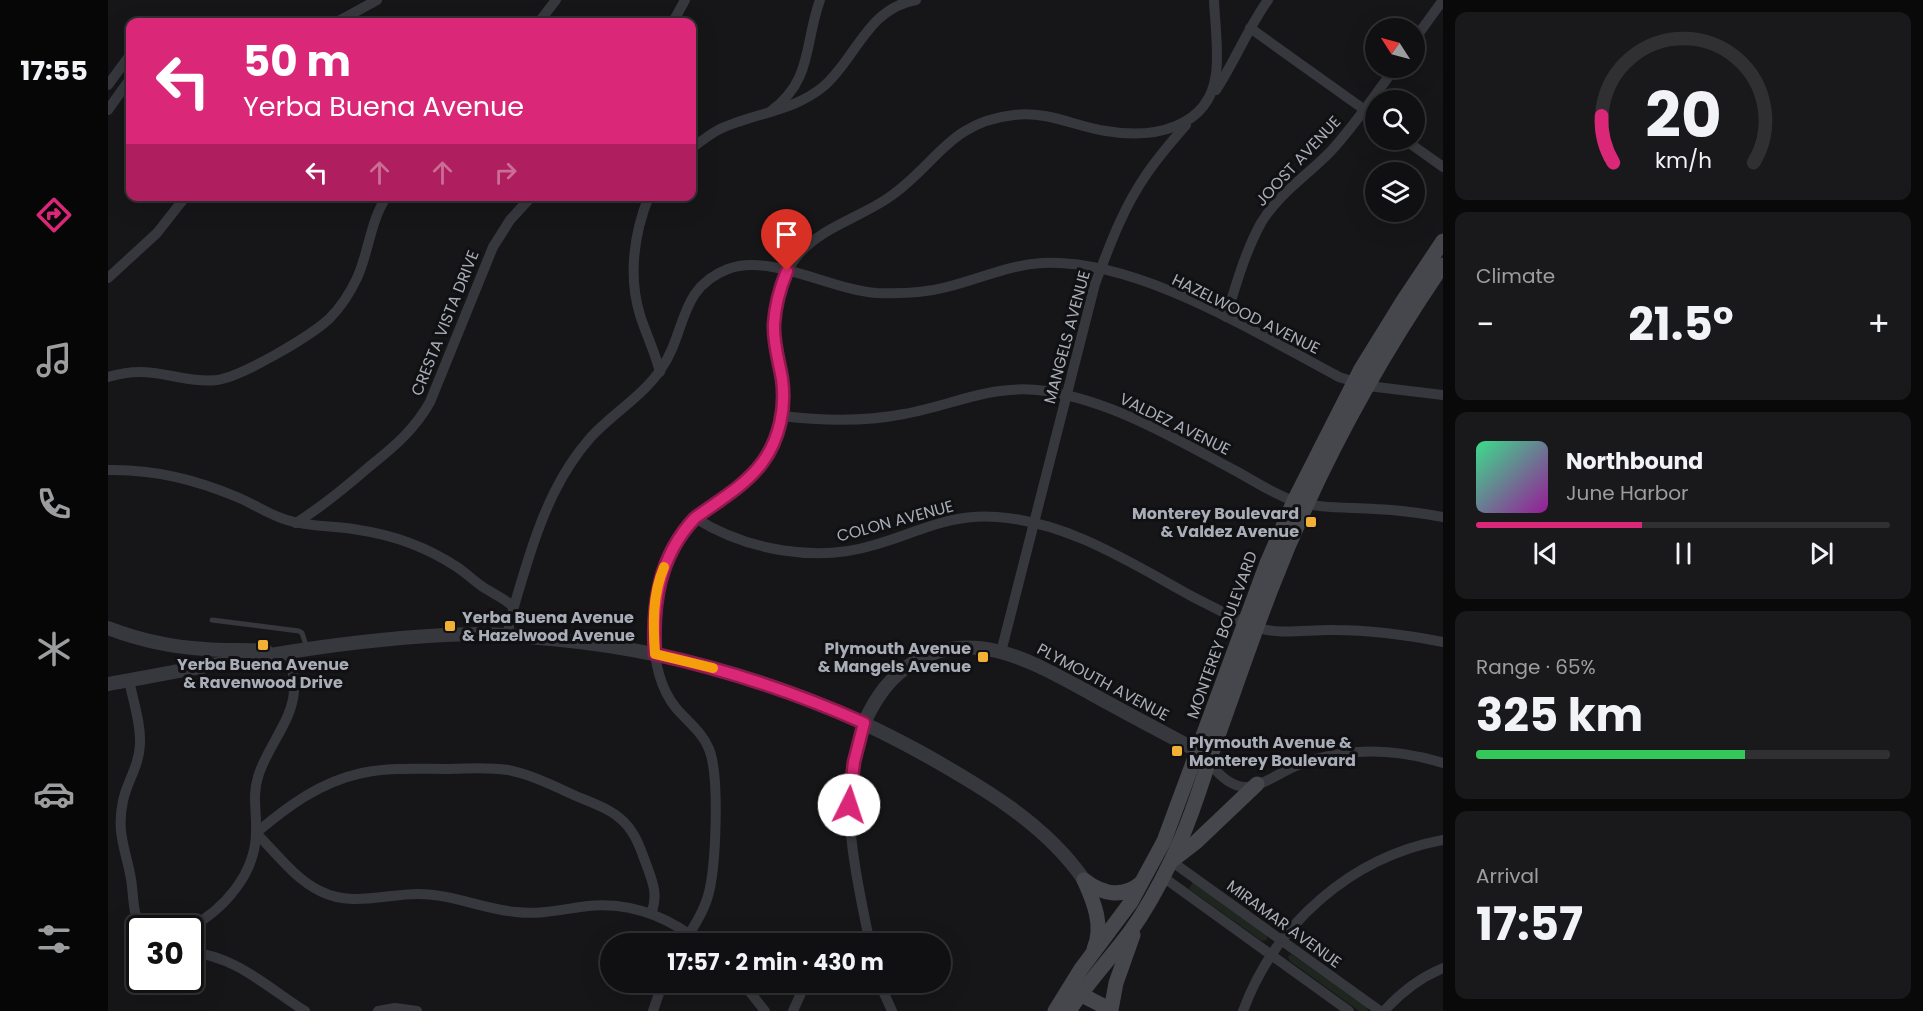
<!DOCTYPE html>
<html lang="en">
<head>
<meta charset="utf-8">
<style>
	:root { --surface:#101012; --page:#19191b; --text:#f1f3f6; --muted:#9c9d9f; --line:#303032; --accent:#db2777 }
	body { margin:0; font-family:Poppins,sans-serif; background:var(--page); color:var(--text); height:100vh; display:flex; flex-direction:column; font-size:22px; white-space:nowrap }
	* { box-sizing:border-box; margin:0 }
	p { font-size:20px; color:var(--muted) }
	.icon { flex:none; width:33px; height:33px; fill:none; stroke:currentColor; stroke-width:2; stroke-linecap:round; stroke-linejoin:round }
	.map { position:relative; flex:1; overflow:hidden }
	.drawer { display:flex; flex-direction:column; gap:12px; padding:12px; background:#09090a; width:480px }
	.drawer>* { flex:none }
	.guide { position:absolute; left:18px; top:18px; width:570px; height:183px; border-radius:12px; box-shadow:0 6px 24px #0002,0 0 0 2px var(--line); background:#db2777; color:#fff; overflow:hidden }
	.needle { width:39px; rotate:306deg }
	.tools { position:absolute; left:1257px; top:18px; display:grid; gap:12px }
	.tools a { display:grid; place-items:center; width:60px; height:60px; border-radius:50%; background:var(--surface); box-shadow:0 6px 24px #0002,0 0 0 2px var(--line); font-size:30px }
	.speed { position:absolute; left:18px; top:915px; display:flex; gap:12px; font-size:30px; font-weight:700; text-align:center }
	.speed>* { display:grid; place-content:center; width:78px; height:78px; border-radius:50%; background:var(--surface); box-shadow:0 6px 24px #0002,0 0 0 2px var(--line); line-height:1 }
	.speed .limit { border:3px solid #111; border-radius:9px; background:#fff; color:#111 }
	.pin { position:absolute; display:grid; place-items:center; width:51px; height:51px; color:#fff; margin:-62px -26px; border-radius:50% 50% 50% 0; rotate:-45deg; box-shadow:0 0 6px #0007 }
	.pin .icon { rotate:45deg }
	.me { position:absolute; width:66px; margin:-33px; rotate:4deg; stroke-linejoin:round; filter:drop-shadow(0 0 4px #0008) }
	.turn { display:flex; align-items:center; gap:21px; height:126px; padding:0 18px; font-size:27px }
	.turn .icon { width:78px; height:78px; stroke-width:2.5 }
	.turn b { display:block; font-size:42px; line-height:51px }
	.lanes { display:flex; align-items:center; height:57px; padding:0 18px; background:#0003; justify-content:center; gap:30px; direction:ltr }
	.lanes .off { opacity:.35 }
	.big { font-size:45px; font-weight:700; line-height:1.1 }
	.drawer .tile { flex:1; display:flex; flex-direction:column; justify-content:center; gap:9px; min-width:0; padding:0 21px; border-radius:12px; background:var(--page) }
	.drawer .dial { align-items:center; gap:0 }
	.dial svg { height:156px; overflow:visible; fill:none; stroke:var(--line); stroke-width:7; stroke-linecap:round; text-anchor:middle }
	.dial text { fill:var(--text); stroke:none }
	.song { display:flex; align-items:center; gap:18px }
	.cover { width:72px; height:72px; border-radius:9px; background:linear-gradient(135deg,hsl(150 70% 55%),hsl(300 70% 35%)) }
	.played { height:6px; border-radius:3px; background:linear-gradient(90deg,var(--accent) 40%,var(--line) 40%) }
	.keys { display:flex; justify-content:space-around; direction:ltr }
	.heat { display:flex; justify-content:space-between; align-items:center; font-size:33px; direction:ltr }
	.charge { height:9px; border-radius:4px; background:linear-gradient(90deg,#34c759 65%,var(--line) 0) }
	.trip { position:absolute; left:492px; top:933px; width:351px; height:60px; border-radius:30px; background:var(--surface); box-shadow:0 6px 24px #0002,0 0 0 2px var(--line); font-weight:700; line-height:60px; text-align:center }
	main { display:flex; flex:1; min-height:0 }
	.menu { display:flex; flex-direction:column; width:108px; justify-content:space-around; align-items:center; background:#060607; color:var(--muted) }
	.menu .icon { width:42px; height:42px }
	.menu .on { color:var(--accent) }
	.menu b { font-size:27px; color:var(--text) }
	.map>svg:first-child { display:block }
	.grass { fill:#1e261f }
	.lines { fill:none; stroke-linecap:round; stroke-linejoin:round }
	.service { stroke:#37383d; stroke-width:5 }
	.minor { stroke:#37383d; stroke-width:10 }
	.tertiary { stroke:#37383d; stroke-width:14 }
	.secondary { stroke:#45474d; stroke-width:15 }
	.route-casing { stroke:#8e194d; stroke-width:15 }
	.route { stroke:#db2777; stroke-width:10 }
	.slow { stroke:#f59e0b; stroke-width:10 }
	.poi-dot { fill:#f2b134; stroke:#111113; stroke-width:2 }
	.labels { text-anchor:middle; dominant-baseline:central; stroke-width:6; stroke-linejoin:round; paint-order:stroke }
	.street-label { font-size:16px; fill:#a8adb8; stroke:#111113 }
	.poi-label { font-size:16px; font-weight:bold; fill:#a8adb8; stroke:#111113; text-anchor:end }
</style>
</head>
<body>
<main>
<nav class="menu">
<b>17:55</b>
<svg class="icon on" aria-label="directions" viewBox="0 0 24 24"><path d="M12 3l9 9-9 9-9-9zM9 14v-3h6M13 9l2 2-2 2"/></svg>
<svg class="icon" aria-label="music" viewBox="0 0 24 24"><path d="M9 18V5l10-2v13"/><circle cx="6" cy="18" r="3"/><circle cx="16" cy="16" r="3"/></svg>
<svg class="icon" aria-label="phone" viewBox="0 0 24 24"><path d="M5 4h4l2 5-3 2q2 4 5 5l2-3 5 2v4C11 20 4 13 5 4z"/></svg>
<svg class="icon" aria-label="climate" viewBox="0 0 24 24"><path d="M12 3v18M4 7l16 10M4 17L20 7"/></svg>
<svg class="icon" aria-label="car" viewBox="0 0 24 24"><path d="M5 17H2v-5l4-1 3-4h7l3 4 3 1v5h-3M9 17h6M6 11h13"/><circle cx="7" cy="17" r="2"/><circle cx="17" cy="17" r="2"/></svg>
<svg class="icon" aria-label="filters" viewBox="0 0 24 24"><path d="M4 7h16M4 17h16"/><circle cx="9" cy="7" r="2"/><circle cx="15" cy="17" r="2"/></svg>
</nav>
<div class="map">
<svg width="1335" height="1011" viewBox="0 0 1335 1011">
	<rect width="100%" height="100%" fill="#161618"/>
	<g class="grass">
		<polygon points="1085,882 1159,935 1159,940 1154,941 1081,889"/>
		<polygon points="1183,954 1259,1007 1260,1011 1251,1011 1182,961 1180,957"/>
	</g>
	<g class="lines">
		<polyline class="service" points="104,620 191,631 194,633 199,648"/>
		<g class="minor">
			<polyline points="229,22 269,0"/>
			<polyline points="431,22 448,0"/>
			<polyline points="565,22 577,0"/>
			<polyline points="1142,28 1268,118"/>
			<polyline points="1306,40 1335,0"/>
			<polyline points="0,85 22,55"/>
			<path d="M1108,90C1127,61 1140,28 1160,0"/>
			<polyline points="0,110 22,79"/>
			<path d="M663,111C705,80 696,44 712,0"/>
			<polyline points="1297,140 1335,167"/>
			<path d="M584,148C592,142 601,135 610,130C645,113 685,112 716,86C748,58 760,8 808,0"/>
			<path d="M541,196C526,233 520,276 532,315C538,334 547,352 552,372"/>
			<polyline points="0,278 49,233 78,196"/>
			<path d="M1118,317C1128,285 1137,252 1153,223C1171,193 1200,175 1223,151C1247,125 1266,96 1287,68"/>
			<path d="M0,377C10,374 21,372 32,372C58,372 82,383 109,380C135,376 201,337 221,319C233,307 242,293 249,278C261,252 262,221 279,196"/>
			<path d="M674,416C715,421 755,422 796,414C846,405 885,383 938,391C1006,402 1066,438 1126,470C1145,480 1165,494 1186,501C1212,509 1241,507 1267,509C1290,510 1313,513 1335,517"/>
			<path d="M0,470C44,469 89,480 129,497C146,504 161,515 179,520C203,528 227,525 251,530C285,535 320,548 349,567C358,573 366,581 375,587C385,594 397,598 405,607"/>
			<path d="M587,518C638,550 708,563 766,545C809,533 841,513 889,517C962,522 1026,565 1089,599C1109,609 1129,620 1150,628C1173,635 1203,629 1227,630C1263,630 1299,635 1335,642"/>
			<path d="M188,523C215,506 238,487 262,466C286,447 307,429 322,402L385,247L402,220L424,196"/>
			<path d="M399,636C404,609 413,583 421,557C435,513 452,472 483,437C505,413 535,396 553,369C579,332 570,288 620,269C662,253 723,290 769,293C793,294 816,293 839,287C872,279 900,265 934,263C1029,258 1148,333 1231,377L1260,386L1335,395"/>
			<path d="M893,652L987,284C1001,247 1015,208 1038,175C1050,157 1064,141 1078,125"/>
			<path d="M21,680C25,701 33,723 32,744C31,767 19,781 15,801C8,833 18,850 23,879C26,897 24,912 33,928"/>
			<path d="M756,723C748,750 741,777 741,805C742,850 753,900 762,944"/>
			<path d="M1101,762C1110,774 1122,787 1138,787C1155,786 1174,771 1190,765C1237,747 1286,748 1335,763"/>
			<polyline points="1063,861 1272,1011"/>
			<polyline points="1055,877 1241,1011"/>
			<path d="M543,914C551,894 544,880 537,861C532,847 527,833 516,822C503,809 485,803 468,796C446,786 424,775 400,770C380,767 360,768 341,769C312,769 283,767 254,773C212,782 180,806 148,833C168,853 187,879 212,891C243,907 277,894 310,894C344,894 375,909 408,912C433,915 456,909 480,906C523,902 561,917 594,944"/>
			<path d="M81,928C116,910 148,873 148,832C149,812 144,796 150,777C158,748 186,719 186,689C187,677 183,665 181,653"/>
			<path d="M575,944C585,928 595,913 600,896C608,868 612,776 601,749C594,732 580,722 568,708C547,682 544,644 546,612C548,580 561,544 585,521C623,484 662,478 674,417C678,397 672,377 669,357C664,322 666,284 690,255C714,227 751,218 780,198C828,166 840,122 906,115C941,111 965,126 998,131C1044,139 1101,129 1108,74C1111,50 1107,24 1106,0"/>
			<polyline points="743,944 761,935"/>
			<path d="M82,952C128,956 160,988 197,1011"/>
			<polyline points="634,982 657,1011"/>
			<polyline points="771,982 784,1011"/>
			<polyline points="270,1011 287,1008 309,1011"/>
			<polyline points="545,1011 555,982"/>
			<polyline points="685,1011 698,982"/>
			<path d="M1135,1011C1167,924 1243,857 1335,840"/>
			<path d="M1276,1011C1293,992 1311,978 1335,968"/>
		</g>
		<g class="tertiary">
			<path d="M0,628C31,640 63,647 97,649C117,651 138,649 158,651"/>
			<path d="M0,684C122,662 245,636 369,634C394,634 419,637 443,639C572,651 698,689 812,752C871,785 937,823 976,880"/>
			<path d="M756,723C768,697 782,676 808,661C869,627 928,664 982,693C1018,713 1054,732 1090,751L1097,758"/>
		</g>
		<g class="secondary">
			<polyline points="1066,859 1088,842 1149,784"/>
			<path d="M976,880C986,902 996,926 986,949"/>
			<path d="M976,880C994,894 1014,899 1033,883"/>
			<polyline points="972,994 1003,1010 1008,983 1025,935"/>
			<polyline points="947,1011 973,969 1023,902 1056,841 1159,563 1186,501 1253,369 1295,301 1335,241"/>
			<path d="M961,1011C979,983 1002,959 1022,932C1038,910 1051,886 1063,861C1080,827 1091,791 1103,755C1123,700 1142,644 1163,589C1207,475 1266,366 1335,265"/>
		</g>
	</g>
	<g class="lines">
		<defs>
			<path id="route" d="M679,271C672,288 667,306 666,324C665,343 671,361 674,379C678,407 672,439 654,463C637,486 610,501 587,518C551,556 544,604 547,654C619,670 689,693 756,723L746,762L741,805"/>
		</defs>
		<use href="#route" class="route-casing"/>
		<use href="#route" class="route"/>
		<path class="slow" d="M556,567C544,595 545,625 547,654L605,668"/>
	</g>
	<g class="poi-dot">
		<rect x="1197" y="516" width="12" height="12" rx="3"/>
		<rect x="336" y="620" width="12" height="12" rx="3"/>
		<rect x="149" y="639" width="12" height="12" rx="3"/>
		<rect x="869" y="651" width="12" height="12" rx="3"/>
		<rect x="1063" y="745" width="12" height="12" rx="3"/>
	</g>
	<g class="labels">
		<g class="street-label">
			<text transform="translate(1190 161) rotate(-47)">JOOST AVENUE</text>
			<text transform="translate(1138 314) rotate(26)">HAZELWOOD AVENUE</text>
			<text transform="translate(337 323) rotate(-68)">CRESTA VISTA DRIVE</text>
			<text transform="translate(959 337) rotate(-75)">MANGELS AVENUE</text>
			<text transform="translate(1067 424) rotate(26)">VALDEZ AVENUE</text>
			<text transform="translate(787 521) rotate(-15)">COLON AVENUE</text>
			<text transform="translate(1114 635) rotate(-70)">MONTEREY BOULEVARD</text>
			<text transform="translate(995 682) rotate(28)">PLYMOUTH AVENUE</text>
			<text transform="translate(1176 924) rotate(36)">MIRAMAR AVENUE</text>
		</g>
		<g class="poi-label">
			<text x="1191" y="513">Monterey Boulevard<tspan x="1191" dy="18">&amp; Valdez Avenue</tspan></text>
			<text x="354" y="617" text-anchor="start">Yerba Buena Avenue<tspan x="354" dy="18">&amp; Hazelwood Avenue</tspan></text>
			<text x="863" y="648">Plymouth Avenue<tspan x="863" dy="18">&amp; Mangels Avenue</tspan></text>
			<text x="155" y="664" text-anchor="middle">Yerba Buena Avenue<tspan x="155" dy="18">&amp; Ravenwood Drive</tspan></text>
			<text x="1081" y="742" text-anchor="start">Plymouth Avenue &amp;<tspan x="1081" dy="18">Monterey Boulevard</tspan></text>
		</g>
	</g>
</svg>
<div class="tools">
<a><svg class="needle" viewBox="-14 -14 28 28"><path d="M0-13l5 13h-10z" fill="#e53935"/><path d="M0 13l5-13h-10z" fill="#9c9d9f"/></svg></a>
<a><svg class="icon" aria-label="search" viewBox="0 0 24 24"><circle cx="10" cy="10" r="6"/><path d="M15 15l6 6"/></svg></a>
<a><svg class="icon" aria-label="layers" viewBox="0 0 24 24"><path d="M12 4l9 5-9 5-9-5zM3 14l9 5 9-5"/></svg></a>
</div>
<div class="speed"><div class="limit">30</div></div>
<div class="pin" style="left:679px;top:271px;background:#d93025"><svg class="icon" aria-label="arrive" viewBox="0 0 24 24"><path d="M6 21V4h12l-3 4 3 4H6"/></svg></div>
<svg class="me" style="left:741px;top:805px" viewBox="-20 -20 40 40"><circle r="19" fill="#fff"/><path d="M0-13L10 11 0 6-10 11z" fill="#db2777"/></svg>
<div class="trip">17:57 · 2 min · 430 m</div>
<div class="guide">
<div class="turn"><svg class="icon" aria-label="left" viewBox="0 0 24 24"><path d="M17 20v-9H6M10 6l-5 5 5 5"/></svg><div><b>50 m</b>Yerba Buena Avenue</div></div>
<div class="lanes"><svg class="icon" aria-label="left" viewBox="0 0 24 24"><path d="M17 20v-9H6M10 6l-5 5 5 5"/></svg><svg class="icon off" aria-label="ahead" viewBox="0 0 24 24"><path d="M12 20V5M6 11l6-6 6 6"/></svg><svg class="icon off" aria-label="ahead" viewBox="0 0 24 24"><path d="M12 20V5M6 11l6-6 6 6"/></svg><svg class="icon off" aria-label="right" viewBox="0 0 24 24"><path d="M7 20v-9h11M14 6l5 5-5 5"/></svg></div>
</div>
</div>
<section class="drawer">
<div class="tile dial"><svg viewBox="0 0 100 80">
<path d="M14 69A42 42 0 1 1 86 69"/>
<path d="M14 69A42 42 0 0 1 8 45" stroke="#db2777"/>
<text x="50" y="56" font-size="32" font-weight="700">20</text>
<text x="50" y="72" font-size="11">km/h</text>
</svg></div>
<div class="tile"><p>Climate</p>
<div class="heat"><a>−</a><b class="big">21.5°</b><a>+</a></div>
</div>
<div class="tile">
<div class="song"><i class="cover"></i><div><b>Northbound</b><p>June Harbor</p></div></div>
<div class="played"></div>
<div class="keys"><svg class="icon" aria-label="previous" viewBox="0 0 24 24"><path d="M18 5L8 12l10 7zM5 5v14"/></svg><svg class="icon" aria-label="pause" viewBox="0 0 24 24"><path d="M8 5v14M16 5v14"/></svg><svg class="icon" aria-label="next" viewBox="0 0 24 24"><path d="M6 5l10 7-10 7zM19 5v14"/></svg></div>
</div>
<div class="tile"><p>Range · 65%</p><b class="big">325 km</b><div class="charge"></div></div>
<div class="tile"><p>Arrival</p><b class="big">17:57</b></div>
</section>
</main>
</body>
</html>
